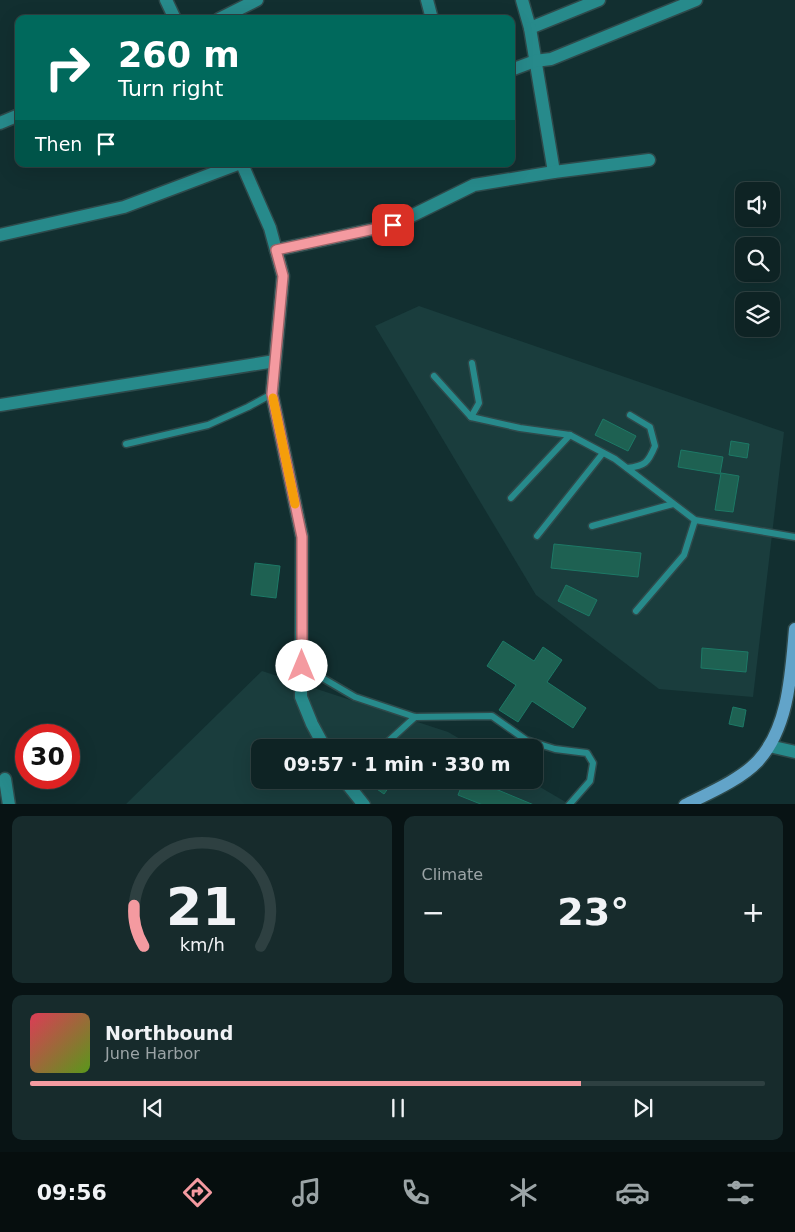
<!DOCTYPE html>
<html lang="en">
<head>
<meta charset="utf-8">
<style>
	:root { --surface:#0e2324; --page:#172b2c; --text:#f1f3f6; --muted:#9ba4a6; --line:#2e4041; --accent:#f49aa0 }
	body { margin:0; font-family:"DejaVu Sans",sans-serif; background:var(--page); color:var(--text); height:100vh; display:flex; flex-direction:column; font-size:19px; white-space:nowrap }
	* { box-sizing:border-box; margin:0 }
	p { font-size:16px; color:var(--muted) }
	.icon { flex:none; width:28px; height:28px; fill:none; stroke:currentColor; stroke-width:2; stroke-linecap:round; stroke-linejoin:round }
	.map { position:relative; height:804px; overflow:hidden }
	.side { display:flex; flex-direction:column; gap:12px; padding:12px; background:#081314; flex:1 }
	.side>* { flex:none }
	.guide { position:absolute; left:15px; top:15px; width:500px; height:152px; border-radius:10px; box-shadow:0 5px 20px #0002,0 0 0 1px var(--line); background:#00695c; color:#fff; overflow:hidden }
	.fabs { position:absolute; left:735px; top:182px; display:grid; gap:10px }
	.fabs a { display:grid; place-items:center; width:45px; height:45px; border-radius:10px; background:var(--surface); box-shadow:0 5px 20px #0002,0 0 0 1px var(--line); font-size:25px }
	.speed { position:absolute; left:15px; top:724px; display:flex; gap:10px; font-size:25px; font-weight:700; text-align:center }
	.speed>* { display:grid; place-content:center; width:65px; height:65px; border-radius:50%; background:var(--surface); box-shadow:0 5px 20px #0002,0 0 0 1px var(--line); line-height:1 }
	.speed .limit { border:8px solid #d22; background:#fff; color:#111 }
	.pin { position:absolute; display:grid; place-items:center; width:42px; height:42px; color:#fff; margin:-21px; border-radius:10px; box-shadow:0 2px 8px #0006 }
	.me { position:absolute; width:55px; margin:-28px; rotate:0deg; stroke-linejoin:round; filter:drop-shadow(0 0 4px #0008) }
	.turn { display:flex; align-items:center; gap:18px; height:105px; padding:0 20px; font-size:22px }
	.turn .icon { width:65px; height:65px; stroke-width:2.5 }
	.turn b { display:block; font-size:35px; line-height:42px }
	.then { display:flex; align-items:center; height:48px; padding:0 20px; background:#0003; gap:10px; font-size:19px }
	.big { font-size:38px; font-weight:800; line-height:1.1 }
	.side .widget { flex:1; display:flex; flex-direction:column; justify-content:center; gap:8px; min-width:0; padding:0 18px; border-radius:10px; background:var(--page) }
	.side .dial { align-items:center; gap:0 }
	.dial svg { height:130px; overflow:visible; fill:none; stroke:var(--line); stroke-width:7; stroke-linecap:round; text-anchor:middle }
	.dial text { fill:var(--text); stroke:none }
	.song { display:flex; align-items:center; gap:15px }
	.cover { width:60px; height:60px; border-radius:8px; background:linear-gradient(135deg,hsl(350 70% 55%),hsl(90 70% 35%)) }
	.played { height:5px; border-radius:2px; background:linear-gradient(90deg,var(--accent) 75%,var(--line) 75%) }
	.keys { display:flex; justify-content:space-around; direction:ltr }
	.heat { display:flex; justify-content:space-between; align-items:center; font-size:28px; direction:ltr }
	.side .tiles { flex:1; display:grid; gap:12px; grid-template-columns:1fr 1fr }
	.widget:last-child { grid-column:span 2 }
	.trip { position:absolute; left:251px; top:739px; width:292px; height:50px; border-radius:10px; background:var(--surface); box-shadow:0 5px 20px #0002,0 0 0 1px var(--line); font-weight:800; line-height:50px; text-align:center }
	.menu { display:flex; height:80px; justify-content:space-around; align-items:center; background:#060e0e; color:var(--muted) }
	.menu .icon { width:35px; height:35px }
	.menu .active { color:var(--accent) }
	.menu b { font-size:22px; color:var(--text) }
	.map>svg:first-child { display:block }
	.built { fill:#1a3d3d }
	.building { fill:#1e6152; stroke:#1d7966 }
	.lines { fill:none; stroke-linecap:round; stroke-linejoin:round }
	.service-casing { stroke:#2e4a4b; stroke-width:9 }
	.minor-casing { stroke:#2e4a4b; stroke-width:15 }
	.primary-casing { stroke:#2e4a4b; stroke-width:15 }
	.service { stroke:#278a8b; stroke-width:6 }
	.minor { stroke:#278a8b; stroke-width:12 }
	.primary { stroke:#62a4c9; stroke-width:12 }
	.route-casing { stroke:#9f6468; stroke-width:12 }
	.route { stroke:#f49aa0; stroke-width:9 }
	.slow { stroke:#f59e0b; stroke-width:9 }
</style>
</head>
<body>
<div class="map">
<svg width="795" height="805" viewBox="0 0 795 805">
	<rect width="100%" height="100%" fill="#122f30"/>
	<g class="built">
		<polygon points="419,306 784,432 753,697 659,689 536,595 375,326"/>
		<polygon points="262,671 448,732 474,747 260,748 260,780 528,780 569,804 125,805"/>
	</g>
	<g class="building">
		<polygon points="603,419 636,436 628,451 595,435"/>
		<polygon points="731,441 749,444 747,458 729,455"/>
		<polygon points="681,450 723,457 720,474 678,467"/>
		<polygon points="721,473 739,476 733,512 715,510"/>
		<polygon points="554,544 641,553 638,577 551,568"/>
		<polygon points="255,563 280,566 276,598 251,595"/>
		<polygon points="566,585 597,600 589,616 558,601"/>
		<polygon points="503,641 534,661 543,647 562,660 547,682 586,708 573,728 532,701 518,722 499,710 516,685 487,666"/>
		<polygon points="702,648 748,652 746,672 701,668"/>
		<polygon points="733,707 746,710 743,727 729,724"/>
		<polygon points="364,780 394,780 384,794"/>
		<polygon points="464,780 474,780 534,805 483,805 458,795"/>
	</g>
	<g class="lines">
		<defs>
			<g id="service">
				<polyline points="434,376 471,417 520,428 570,435 615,459 695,520 795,537"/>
				<polyline points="471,417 479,403 472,363"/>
				<polyline points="126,444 208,425 248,407 272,394"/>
				<path d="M627,468C645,466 648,463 655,446L650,427L630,415"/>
				<polyline points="511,498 570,435"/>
				<polyline points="592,526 673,504"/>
				<polyline points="537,536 603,453"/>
				<polyline points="636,611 684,555 695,520"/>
				<polyline points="302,666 355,697 415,717 492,716 526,740 555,749 587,753 593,763 590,781 569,805"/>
				<polyline points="381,748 415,717"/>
			</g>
			<g id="minor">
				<polyline points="166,0 175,19"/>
				<polyline points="427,0 432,19"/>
				<polyline points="522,0 530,28 599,0"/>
				<polyline points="219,19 257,0"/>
				<polyline points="530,28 554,172"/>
				<polyline points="511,70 535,61 551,59 696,0"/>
				<polyline points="0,123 19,115"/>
				<polyline points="242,164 270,228 283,276 272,394 302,537 301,697 312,724 325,748"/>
				<polyline points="0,235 124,207 238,164"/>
				<polyline points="276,250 393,225 474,185 554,172 649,160"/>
				<polyline points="0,405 275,361"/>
				<polyline points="769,746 795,752"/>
				<polyline points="5,779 9,805"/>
				<polyline points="344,780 364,805"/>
			</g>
			<path id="primary" d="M685,805C709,793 740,780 758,761C789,727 791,673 795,629"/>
		</defs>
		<use href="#service" class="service-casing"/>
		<use href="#minor" class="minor-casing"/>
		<use href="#primary" class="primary-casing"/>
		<use href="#service" class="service"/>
		<use href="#minor" class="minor"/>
		<use href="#primary" class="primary"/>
	</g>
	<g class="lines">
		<defs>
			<polyline id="route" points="302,666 302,537 272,394 283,276 276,250 393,225"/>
		</defs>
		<use href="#route" class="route-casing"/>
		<use href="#route" class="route"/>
		<polyline class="slow" points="273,398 295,504"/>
	</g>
</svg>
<div class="fabs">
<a><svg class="icon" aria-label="sound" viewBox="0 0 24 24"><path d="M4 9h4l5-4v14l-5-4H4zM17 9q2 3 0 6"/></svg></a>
<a><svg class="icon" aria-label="search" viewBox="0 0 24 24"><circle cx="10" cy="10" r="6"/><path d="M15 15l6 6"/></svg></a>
<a><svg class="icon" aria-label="layers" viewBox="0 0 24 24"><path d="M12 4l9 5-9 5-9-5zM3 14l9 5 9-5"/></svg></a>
</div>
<div class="speed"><div class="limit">30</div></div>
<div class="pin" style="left:393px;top:225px;background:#d93025"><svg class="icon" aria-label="arrive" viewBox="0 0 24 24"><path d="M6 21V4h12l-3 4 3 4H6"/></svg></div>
<svg class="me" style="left:302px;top:666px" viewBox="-20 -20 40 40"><circle r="19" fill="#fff"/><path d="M0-13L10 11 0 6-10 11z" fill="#f49aa0"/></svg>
<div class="trip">09:57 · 1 min · 330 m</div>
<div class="guide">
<div class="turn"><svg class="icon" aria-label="right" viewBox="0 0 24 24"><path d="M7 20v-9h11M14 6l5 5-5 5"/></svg><div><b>260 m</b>Turn right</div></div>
<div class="then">Then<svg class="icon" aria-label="arrive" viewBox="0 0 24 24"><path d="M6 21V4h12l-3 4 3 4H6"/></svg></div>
</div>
</div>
<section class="side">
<div class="tiles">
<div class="widget dial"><svg viewBox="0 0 100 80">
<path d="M14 69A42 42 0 1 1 86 69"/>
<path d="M14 69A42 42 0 0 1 8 44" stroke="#f49aa0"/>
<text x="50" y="56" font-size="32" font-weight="700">21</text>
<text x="50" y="72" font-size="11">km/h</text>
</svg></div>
<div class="widget"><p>Climate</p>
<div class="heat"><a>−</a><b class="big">23°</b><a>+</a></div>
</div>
<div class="widget">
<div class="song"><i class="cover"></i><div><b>Northbound</b><p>June Harbor</p></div></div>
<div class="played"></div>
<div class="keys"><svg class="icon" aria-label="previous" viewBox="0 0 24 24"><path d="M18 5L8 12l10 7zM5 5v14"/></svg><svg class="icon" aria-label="pause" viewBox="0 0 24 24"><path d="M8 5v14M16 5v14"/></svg><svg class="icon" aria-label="next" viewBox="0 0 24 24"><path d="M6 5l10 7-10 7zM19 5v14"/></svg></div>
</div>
</div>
</section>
<nav class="menu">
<b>09:56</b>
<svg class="icon active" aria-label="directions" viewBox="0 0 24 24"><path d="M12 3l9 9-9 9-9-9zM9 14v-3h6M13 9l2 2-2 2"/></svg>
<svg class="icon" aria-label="music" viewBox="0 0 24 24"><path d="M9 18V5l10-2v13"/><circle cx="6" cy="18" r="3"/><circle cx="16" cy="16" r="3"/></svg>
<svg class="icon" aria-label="phone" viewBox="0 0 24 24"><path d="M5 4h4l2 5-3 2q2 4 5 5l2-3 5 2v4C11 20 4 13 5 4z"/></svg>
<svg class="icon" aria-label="climate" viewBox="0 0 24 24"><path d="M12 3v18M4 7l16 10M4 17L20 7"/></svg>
<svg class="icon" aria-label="car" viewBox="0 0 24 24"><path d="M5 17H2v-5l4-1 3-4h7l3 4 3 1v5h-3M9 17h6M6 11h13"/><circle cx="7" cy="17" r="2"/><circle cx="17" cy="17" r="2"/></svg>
<svg class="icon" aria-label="filters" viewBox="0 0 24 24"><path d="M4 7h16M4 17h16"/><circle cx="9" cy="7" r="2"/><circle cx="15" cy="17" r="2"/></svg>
</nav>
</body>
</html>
